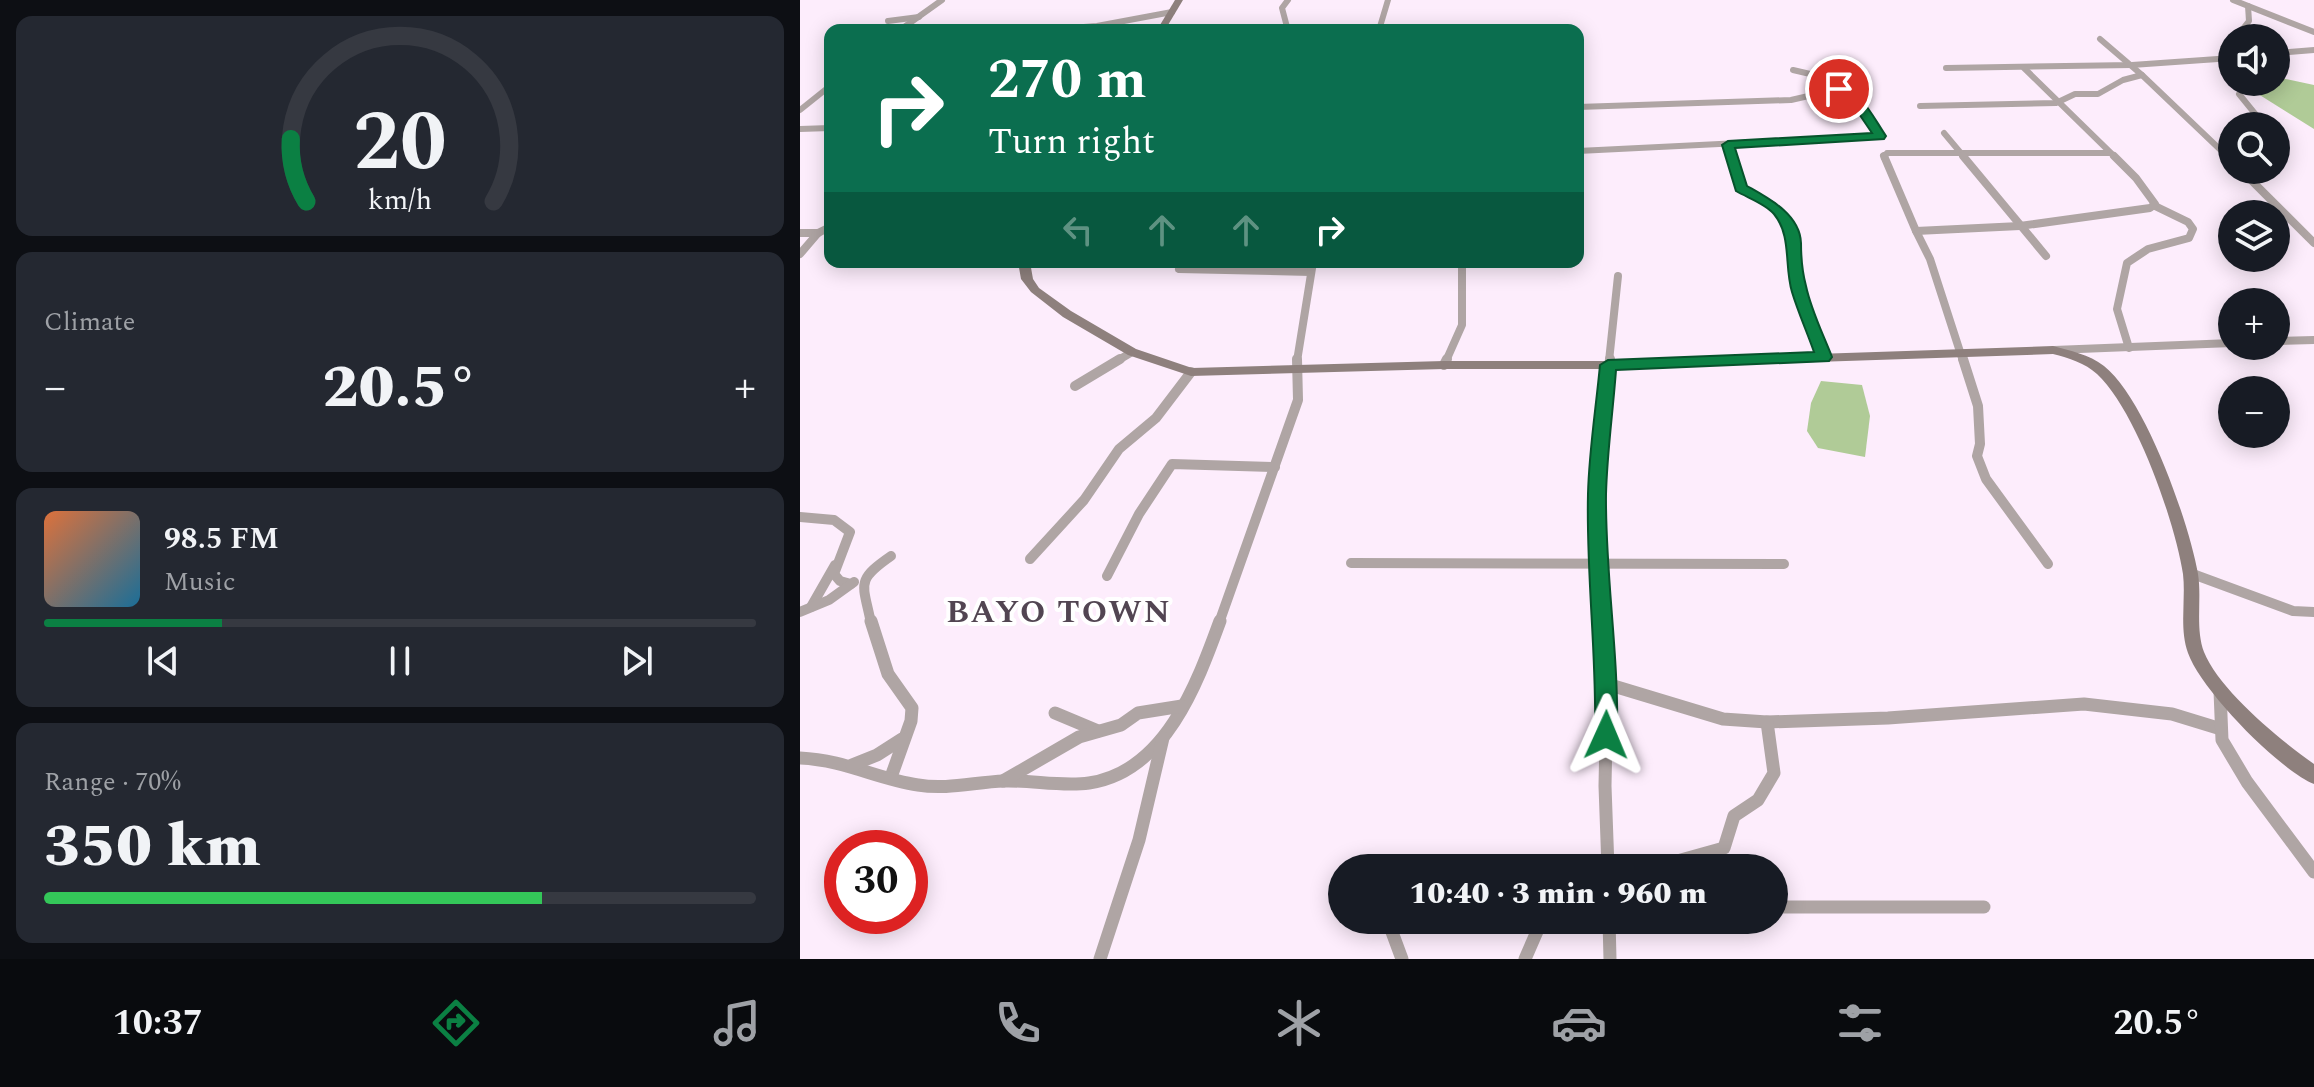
<!DOCTYPE html>
<html lang="en">
<head>
<meta charset="utf-8">
<style>
	:root { --surface:#171b24; --page:#242831; --text:#f1f3f6; --muted:#9ea1a6; --line:#363941; --accent:#0b8043 }
	body { margin:0; font-family:Spectral,serif; background:var(--page); color:var(--text); height:100vh; display:flex; flex-direction:column; font-size:30px; white-space:nowrap }
	* { box-sizing:border-box; margin:0 }
	p { font-size:26px; color:var(--muted) }
	.icon { flex:none; width:44px; height:44px; fill:none; stroke:currentColor; stroke-width:2; stroke-linecap:round; stroke-linejoin:round }
	.map { position:relative; flex:1; overflow:hidden }
	.details { display:flex; flex-direction:column; gap:16px; padding:16px; background:#0d0f14; width:800px }
	.details>* { flex:none }
	.top-card { position:absolute; left:24px; top:24px; width:760px; height:244px; border-radius:16px; box-shadow:0 4px 20px #0003; background:#0b6e4f; color:#fff; overflow:hidden }
	.buttons { position:absolute; left:1418px; top:24px; display:grid; gap:16px }
	.buttons a { display:grid; place-items:center; width:72px; height:72px; border-radius:50%; background:var(--surface); box-shadow:0 4px 20px #0003; font-size:40px }
	.speed { position:absolute; left:24px; top:830px; display:flex; gap:16px; font-size:40px; font-weight:700; text-align:center }
	.speed>* { display:grid; place-content:center; width:104px; height:104px; border-radius:50%; background:var(--surface); box-shadow:0 4px 20px #0003; line-height:1 }
	.speed .limit { border:12px solid #d22; background:#fff; color:#111 }
	.pin { position:absolute; display:grid; place-items:center; width:68px; height:68px; color:#fff; margin:-34px; border:4px solid #fff; border-radius:50%; box-shadow:0 2px 8px #0007 }
	.me { position:absolute; width:88px; margin:-44px; rotate:1deg; stroke-linejoin:round; filter:drop-shadow(0 0 6px #0008) }
	.turn { display:flex; align-items:center; gap:28px; height:168px; padding:0 32px; font-size:36px }
	.turn .icon { width:104px; height:104px; stroke-width:2.5 }
	.turn b { display:block; font-size:56px; line-height:68px }
	.lanes { display:flex; align-items:center; height:76px; padding:0 32px; background:#0003; justify-content:center; gap:40px; direction:ltr }
	.lanes .off { opacity:.35 }
	.big { font-size:60px; font-weight:800; line-height:1.1 }
	.details .widget { flex:1; display:flex; flex-direction:column; justify-content:center; gap:12px; min-width:0; padding:0 28px; border-radius:16px; background:var(--page) }
	.details .dial { align-items:center; gap:0 }
	.dial svg { height:208px; overflow:visible; fill:none; stroke:var(--line); stroke-width:7; stroke-linecap:round; text-anchor:middle }
	.dial text { fill:var(--text); stroke:none }
	.song { display:flex; align-items:center; gap:24px }
	.cover { width:96px; height:96px; border-radius:12px; background:linear-gradient(135deg,hsl(20 70% 55%),hsl(200 70% 35%)) }
	.played { height:8px; border-radius:4px; background:linear-gradient(90deg,var(--accent) 25%,var(--line) 25%) }
	.keys { display:flex; justify-content:space-around; direction:ltr }
	.heat { display:flex; justify-content:space-between; align-items:center; font-size:44px; direction:ltr }
	.charge { height:12px; border-radius:6px; background:linear-gradient(90deg,#34c759 70%,var(--line) 0) }
	.trip { position:absolute; left:528px; top:854px; width:460px; height:80px; border-radius:40px; background:var(--surface); box-shadow:0 4px 20px #0003; font-weight:800; line-height:80px; text-align:center }
	.menu { display:flex; height:128px; justify-content:space-around; align-items:center; background:#090b0e; color:var(--muted) }
	.menu .icon { width:56px; height:56px }
	.menu .selected { color:var(--accent) }
	.menu b { font-size:36px; color:var(--text) }
	main { display:flex; flex:1; min-height:0 }
	.map>svg:first-child { display:block }
	.green { fill:#b0cb97 }
	.lines { fill:none; stroke-linecap:round; stroke-linejoin:round }
	.street-far3 { stroke:#afa5a4; stroke-width:6 }
	.street-far2 { stroke:#afa5a4; stroke-width:8 }
	.street-far1 { stroke:#afa5a4; stroke-width:10 }
	.street { stroke:#afa5a4; stroke-width:13 }
	.secondary { fill:#8e807d; fill-rule:evenodd }
	.route { fill:#0b8043; stroke:#07532c; stroke-width:2 }
	.labels { text-anchor:middle; dominant-baseline:central; stroke-width:8; stroke-linejoin:round; paint-order:stroke }
	.district-label { font-size:32px; font-weight:bold; letter-spacing:2px; fill:#524552; stroke:#fff }
</style>
</head>
<body>
<main>
<section class="details">
<div class="widget dial"><svg viewBox="0 0 100 80">
<path d="M14 69A42 42 0 1 1 86 69"/>
<path d="M14 69A42 42 0 0 1 8 45" stroke="#0b8043"/>
<text x="50" y="56" font-size="32" font-weight="700">20</text>
<text x="50" y="72" font-size="11">km/h</text>
</svg></div>
<div class="widget"><p>Climate</p>
<div class="heat"><a>−</a><b class="big">20.5°</b><a>+</a></div>
</div>
<div class="widget">
<div class="song"><i class="cover"></i><div><b>98.5 FM</b><p>Music</p></div></div>
<div class="played"></div>
<div class="keys"><svg class="icon" aria-label="previous" viewBox="0 0 24 24"><path d="M18 5L8 12l10 7zM5 5v14"/></svg><svg class="icon" aria-label="pause" viewBox="0 0 24 24"><path d="M8 5v14M16 5v14"/></svg><svg class="icon" aria-label="next" viewBox="0 0 24 24"><path d="M6 5l10 7-10 7zM19 5v14"/></svg></div>
</div>
<div class="widget"><p>Range · 70%</p><b class="big">350 km</b><div class="charge"></div></div>
</section>
<div class="map">
<svg width="1514" height="959" viewBox="0 0 1514 959">
	<rect width="100%" height="100%" fill="#fdedfc"/>
	<g class="green">
		<polygon points="1476,77 1514,85 1514,129 1439,82 1476,82"/>
		<polygon points="1021,381 1062,385 1070,416 1065,457 1018,448 1007,431 1011,403"/>
	</g>
	<g class="lines">
		<g class="street-far3">
			<polyline points="1433,0 1514,32"/>
			<polyline points="88,21 119,17"/>
			<polyline points="487,27 482,8 488,0"/>
			<polyline points="100,30 142,0"/>
			<polyline points="244,30 297,26 372,12"/>
			<polyline points="579,30 588,0"/>
			<polyline points="1440,38 1438,35 1449,21 1448,6"/>
			<polyline points="1476,53 1514,50"/>
			<polyline points="1146,68 1332,65 1432,58"/>
			<polyline points="1224,68 1316,158"/>
			<polyline points="1342,75 1429,158"/>
			<polyline points="1439,94 1465,126"/>
			<polyline points="1120,106 1256,103 1275,94 1298,94 1323,80 1342,75 1300,39"/>
			<polyline points="778,107 991,100 1039,89 1036,80 993,70"/>
			<polyline points="0,110 30,86"/>
			<polyline points="0,129 30,128"/>
			<polyline points="1144,133 1165,158"/>
			<polyline points="928,145 932,158"/>
			<polyline points="778,151 1080,136 1055,99 1039,89"/>
			<polyline points="1084,158 1087,153 1310,153"/>
		</g>
		<g class="street-far2">
			<polyline points="931,156 941,188 974,206 987,223 1000,295 1024,357"/>
			<polyline points="1084,156 1116,231"/>
			<polyline points="1163,156 1246,256"/>
			<polyline points="1427,156 1432,161"/>
			<polyline points="1441,170 1514,243"/>
			<polyline points="0,233 18,233"/>
			<polyline points="0,254 18,233 30,227"/>
			<polyline points="382,262 379,269 511,272"/>
			<polyline points="1476,341 1514,340"/>
			<polyline points="1329,348 1317,309 1327,263 1348,249 1389,238 1393,229 1388,222 1355,206"/>
			<polyline points="1254,350 1432,343"/>
			<polyline points="317,361 332,352"/>
			<polyline points="497,361 513,262"/>
			<polyline points="646,361 662,325 662,262"/>
			<polyline points="809,361 818,276"/>
			<polyline points="1163,361 1130,259 1116,231 1220,226 1350,208 1355,204 1336,178 1314,156"/>
		</g>
		<g class="street-far1">
			<polyline points="1163,359 1178,406 1180,444 1177,456 1186,479 1248,564"/>
			<polyline points="644,365 647,359"/>
			<polyline points="275,386 320,359"/>
			<polyline points="0,517 34,520 50,532 34,574 40,581 51,584"/>
			<polyline points="230,559 284,500 319,449 356,418 391,372"/>
			<polyline points="551,563 984,564"/>
			<polyline points="1390,573 1493,611 1514,612"/>
			<polyline points="307,576 339,514 372,464 475,467"/>
			<polyline points="11,607 35,565"/>
			<polyline points="0,612 29,600 54,582"/>
			<path d="M71,623C63,583 55,581 91,556"/>
			<polyline points="419,623 498,400 497,359"/>
			<polyline points="801,623 797,485 810,359"/>
		</g>
		<g class="street">
			<polyline points="71,621 88,674 112,708 111,721 91,777"/>
			<polyline points="801,621 807,684 805,786 808,868"/>
			<polyline points="807,684 923,719 967,722 1088,718 1284,704 1372,714 1421,729"/>
			<polyline points="1420,691 1422,740 1447,782 1514,872"/>
			<polyline points="255,713 298,731"/>
			<path d="M0,758C45,760 77,779 118,785C147,790 175,782 204,781C232,780 262,787 289,783C365,772 397,684 420,621"/>
			<polyline points="52,765 77,755 102,739"/>
			<polyline points="203,781 279,737 321,725 338,713 382,706"/>
			<polyline points="808,866 863,865 924,848 934,816 958,800 974,773 967,722"/>
			<polyline points="974,907 1184,907"/>
			<polyline points="592,920 592,932 602,959"/>
			<polyline points="809,920 810,959"/>
			<polyline points="300,959 339,840 363,738"/>
			<polyline points="725,959 742,920"/>
		</g>
		<g class="secondary">
			<polygon points="375,0 383,0 365,30 357,30"/>
			<path d="M218,262H230L233,279L239,288L271,311L336,349L392,368L644,361H808L1253,346C1270,351 1289,354 1304,366C1345,398 1389,522 1398,574C1402,599 1395,628 1404,652C1419,690 1481,741 1514,764V784C1478,769 1401,690 1388,653C1379,628 1386,600 1383,574C1375,522 1336,410 1297,374C1285,363 1269,358 1253,354L808,369H644L391,376L328,355L263,317L231,292L221,279Z"/>
		</g>
	</g>
	<path class="route" d="M1035,86C1059,85 1074,119 1086,136L1084,139L935,148L947,186C968,198 1000,214 1001,243C1001,257 1002,271 1006,286C1011,310 1023,334 1032,357L1029,361L816,370C813,411 807,453 806,494C805,574 819,654 817,735L814,742L806,745L798,742L795,735C797,655 786,575 788,494C789,451 796,408 800,365L808,360L1014,352C1007,332 998,312 992,292C984,266 992,236 974,214C966,204 948,198 936,191L922,145L928,141L1072,133L1051,102L1035,91Z"/>
	<g class="labels">
		<g class="district-label">
			<text x="259" y="612">BAYO TOWN</text>
		</g>
	</g>
</svg>
<div class="buttons">
<a><svg class="icon" aria-label="sound" viewBox="0 0 24 24"><path d="M4 9h4l5-4v14l-5-4H4zM17 9q2 3 0 6"/></svg></a>
<a><svg class="icon" aria-label="search" viewBox="0 0 24 24"><circle cx="10" cy="10" r="6"/><path d="M15 15l6 6"/></svg></a>
<a><svg class="icon" aria-label="layers" viewBox="0 0 24 24"><path d="M12 4l9 5-9 5-9-5zM3 14l9 5 9-5"/></svg></a>
<a>+</a>
<a>−</a>
</div>
<div class="speed"><div class="limit">30</div></div>
<div class="pin" style="left:1039px;top:89px;background:#d93025"><svg class="icon" aria-label="arrive" viewBox="0 0 24 24"><path d="M6 21V4h12l-3 4 3 4H6"/></svg></div>
<svg class="me" style="left:806px;top:735px" viewBox="-20 -20 40 40"><path d="M0-17L14 15 0 8-14 15z" fill="#0b8043" stroke="#fff" stroke-width="4"/></svg>
<div class="trip">10:40 · 3 min · 960 m</div>
<div class="top-card">
<div class="turn"><svg class="icon" aria-label="right" viewBox="0 0 24 24"><path d="M7 20v-9h11M14 6l5 5-5 5"/></svg><div><b>270 m</b>Turn right</div></div>
<div class="lanes"><svg class="icon off" aria-label="left" viewBox="0 0 24 24"><path d="M17 20v-9H6M10 6l-5 5 5 5"/></svg><svg class="icon off" aria-label="ahead" viewBox="0 0 24 24"><path d="M12 20V5M6 11l6-6 6 6"/></svg><svg class="icon off" aria-label="ahead" viewBox="0 0 24 24"><path d="M12 20V5M6 11l6-6 6 6"/></svg><svg class="icon" aria-label="right" viewBox="0 0 24 24"><path d="M7 20v-9h11M14 6l5 5-5 5"/></svg></div>
</div>
</div>
</main>
<nav class="menu">
<b>10:37</b>
<svg class="icon selected" aria-label="directions" viewBox="0 0 24 24"><path d="M12 3l9 9-9 9-9-9zM9 14v-3h6M13 9l2 2-2 2"/></svg>
<svg class="icon" aria-label="music" viewBox="0 0 24 24"><path d="M9 18V5l10-2v13"/><circle cx="6" cy="18" r="3"/><circle cx="16" cy="16" r="3"/></svg>
<svg class="icon" aria-label="phone" viewBox="0 0 24 24"><path d="M5 4h4l2 5-3 2q2 4 5 5l2-3 5 2v4C11 20 4 13 5 4z"/></svg>
<svg class="icon" aria-label="climate" viewBox="0 0 24 24"><path d="M12 3v18M4 7l16 10M4 17L20 7"/></svg>
<svg class="icon" aria-label="car" viewBox="0 0 24 24"><path d="M5 17H2v-5l4-1 3-4h7l3 4 3 1v5h-3M9 17h6M6 11h13"/><circle cx="7" cy="17" r="2"/><circle cx="17" cy="17" r="2"/></svg>
<svg class="icon" aria-label="filters" viewBox="0 0 24 24"><path d="M4 7h16M4 17h16"/><circle cx="9" cy="7" r="2"/><circle cx="15" cy="17" r="2"/></svg>
<b>20.5°</b>
</nav>
</body>
</html>
